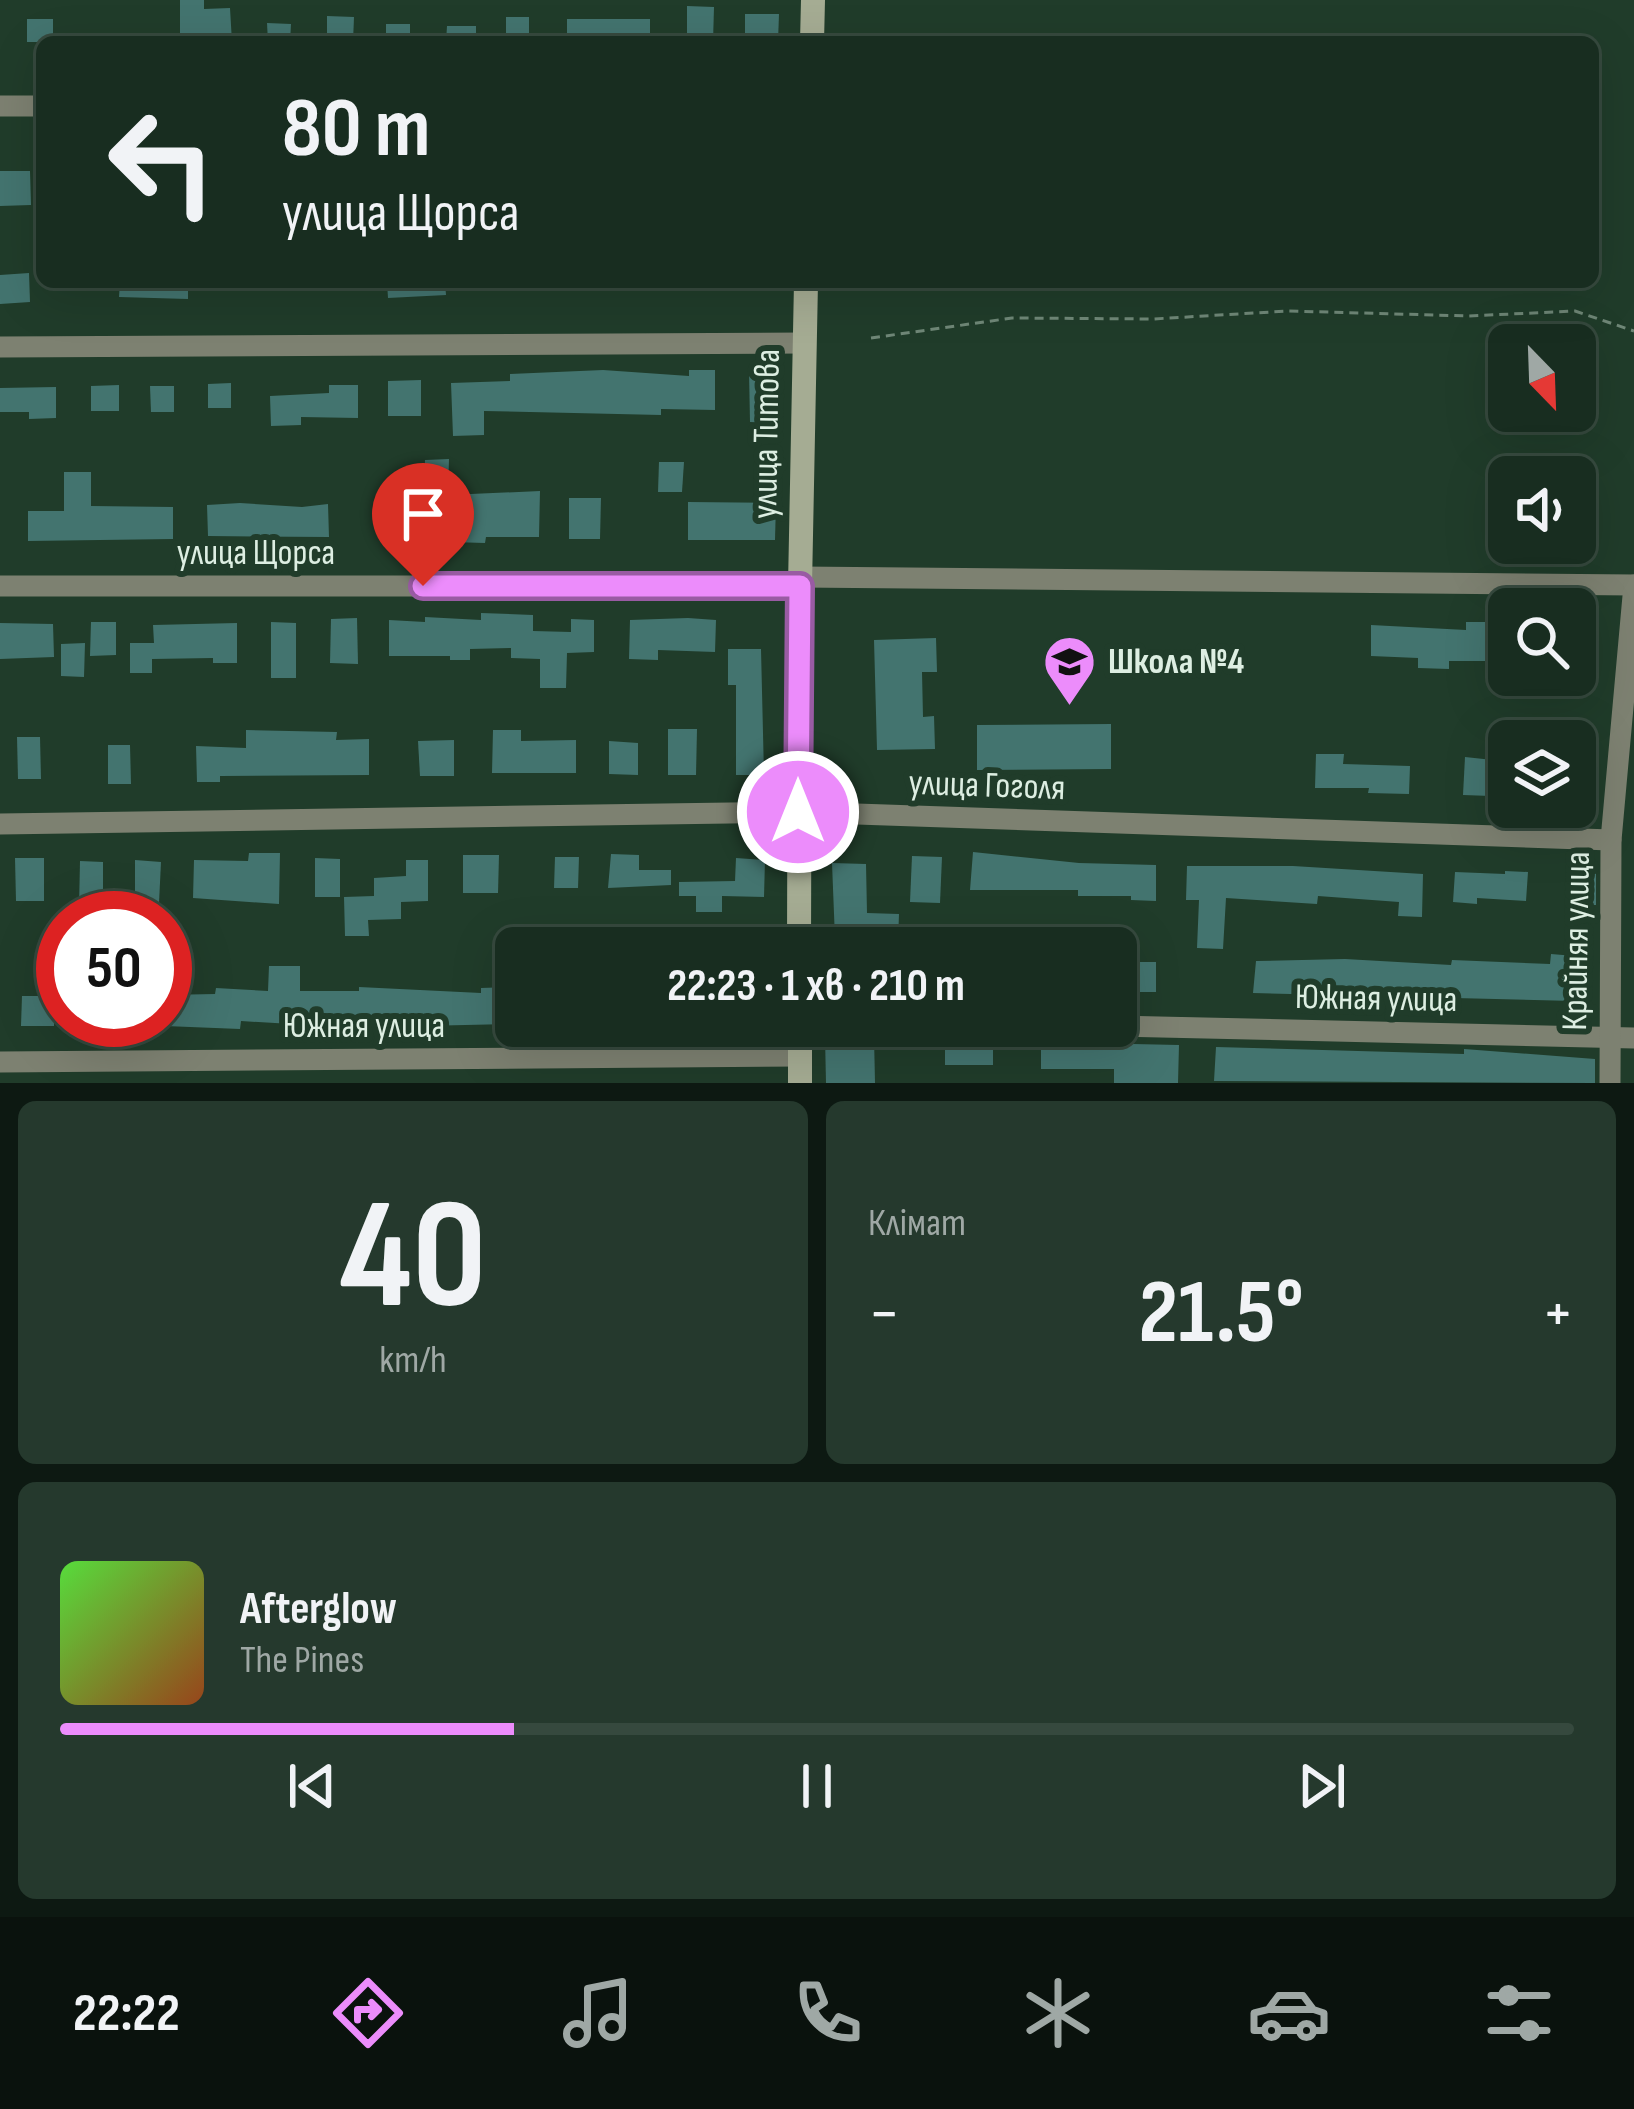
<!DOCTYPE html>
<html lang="uk">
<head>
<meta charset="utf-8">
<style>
	:root { --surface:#182d20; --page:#25392d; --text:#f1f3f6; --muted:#9fa8a5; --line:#36493e; --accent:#ec8cfb }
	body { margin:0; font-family:"Sofia Sans Condensed",sans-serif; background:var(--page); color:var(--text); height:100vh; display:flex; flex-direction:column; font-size:45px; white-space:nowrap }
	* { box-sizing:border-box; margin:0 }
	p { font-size:39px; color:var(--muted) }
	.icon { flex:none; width:66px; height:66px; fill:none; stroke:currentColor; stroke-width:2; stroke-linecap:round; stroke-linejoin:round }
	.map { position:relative; height:1083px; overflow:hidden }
	.sheet { display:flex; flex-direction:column; gap:18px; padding:18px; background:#0d1912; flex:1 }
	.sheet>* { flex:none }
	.guide { position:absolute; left:36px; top:36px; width:1563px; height:252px; border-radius:18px; box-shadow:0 12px 48px #0002,0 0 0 3px var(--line); background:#182d20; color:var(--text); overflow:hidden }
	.needle { width:78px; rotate:157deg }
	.tools { position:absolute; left:1488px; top:324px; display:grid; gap:24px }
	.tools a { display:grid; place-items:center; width:108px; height:108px; border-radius:18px; background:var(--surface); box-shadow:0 12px 48px #0002,0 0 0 3px var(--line); font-size:60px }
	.speed { position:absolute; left:36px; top:891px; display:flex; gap:24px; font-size:60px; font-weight:700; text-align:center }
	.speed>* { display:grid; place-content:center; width:156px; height:156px; border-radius:50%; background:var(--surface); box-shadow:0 12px 48px #0002,0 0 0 3px var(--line); line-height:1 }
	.speed .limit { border:18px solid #d22; background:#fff; color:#111 }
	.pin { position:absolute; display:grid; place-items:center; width:102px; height:102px; color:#fff; margin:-123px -51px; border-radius:50% 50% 50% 0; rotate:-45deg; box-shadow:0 0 12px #0007 }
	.pin .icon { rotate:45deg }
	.me { position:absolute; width:132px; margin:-66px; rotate:0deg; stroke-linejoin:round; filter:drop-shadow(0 0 9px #0008) }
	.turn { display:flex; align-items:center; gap:42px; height:252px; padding:0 48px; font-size:54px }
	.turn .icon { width:156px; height:156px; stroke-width:2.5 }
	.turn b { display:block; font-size:84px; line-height:102px }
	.big { font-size:90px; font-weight:700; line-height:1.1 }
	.sheet .tile { flex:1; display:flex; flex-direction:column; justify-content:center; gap:18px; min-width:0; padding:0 42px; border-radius:18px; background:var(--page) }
	.sheet .dial { align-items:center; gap:0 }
	.dial b { font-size:156px; line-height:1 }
	.song { display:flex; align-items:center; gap:36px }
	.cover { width:144px; height:144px; border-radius:18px; background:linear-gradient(135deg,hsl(110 70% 55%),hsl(20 70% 35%)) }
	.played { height:12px; border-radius:6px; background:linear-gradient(90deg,var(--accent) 30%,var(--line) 30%) }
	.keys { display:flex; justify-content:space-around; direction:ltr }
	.heat { display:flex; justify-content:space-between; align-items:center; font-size:66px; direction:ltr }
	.sheet .tiles { flex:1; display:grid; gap:18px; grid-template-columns:1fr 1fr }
	.tile:last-child { grid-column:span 2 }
	.trip { position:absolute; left:495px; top:927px; width:642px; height:120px; border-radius:18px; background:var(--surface); box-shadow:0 12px 48px #0002,0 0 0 3px var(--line); font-weight:700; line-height:120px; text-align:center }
	.menu { display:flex; height:192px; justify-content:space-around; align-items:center; background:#0a120d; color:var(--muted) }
	.menu .icon { width:84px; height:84px }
	.menu .active { color:var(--accent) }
	.menu b { font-size:54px; color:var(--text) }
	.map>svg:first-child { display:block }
	.building { fill:#43746f }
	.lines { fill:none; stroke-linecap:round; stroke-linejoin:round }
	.path { stroke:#6f8777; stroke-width:3; stroke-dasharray:9 6; stroke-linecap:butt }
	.minor { stroke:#7d8171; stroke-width:21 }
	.secondary { stroke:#a5ac93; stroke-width:24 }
	.route-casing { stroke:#995ba3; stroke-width:30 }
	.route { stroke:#ec8cfb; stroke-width:21 }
	.labels { text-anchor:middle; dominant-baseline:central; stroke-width:12; stroke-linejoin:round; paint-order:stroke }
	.street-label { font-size:36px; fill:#ddeee2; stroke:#203c2a }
	.poi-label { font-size:36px; font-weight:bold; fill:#ddeee2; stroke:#203c2a; text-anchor:start }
</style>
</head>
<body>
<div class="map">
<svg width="1634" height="1083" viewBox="0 0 1634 1083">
	<rect width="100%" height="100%" fill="#203c2a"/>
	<g class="building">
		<polygon points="180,0 204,0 204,9 230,8 232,42 208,42 208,34 180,34"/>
		<polygon points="687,6 714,7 713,42 687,42"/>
		<polygon points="745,14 779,14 778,42 745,42"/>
		<polygon points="327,16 354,17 353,42 327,42"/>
		<rect x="506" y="17" width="23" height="25"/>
		<rect x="27" y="19" width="26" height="23"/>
		<rect x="567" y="19" width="83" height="23"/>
		<polygon points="267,23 291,24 290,42 268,42"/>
		<rect x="386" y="24" width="24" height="18"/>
		<polygon points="447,26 476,26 476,42 446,42"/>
		<polygon points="0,171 30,171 31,205 0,206"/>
		<polygon points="29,273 30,302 0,304 0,275"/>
		<polygon points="120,282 188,282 188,299 119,297"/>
		<polygon points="387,282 445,282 446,295 388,298"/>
		<polygon points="603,370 689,376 689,370 715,370 715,410 661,409 661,415 484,411 484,435 453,436 451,383 510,381 510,374"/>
		<polygon points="749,371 779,372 778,423 750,422"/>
		<polygon points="421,380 421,416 388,416 388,381"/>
		<polygon points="231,383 231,408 208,408 208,384"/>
		<polygon points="119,385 119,411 91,411 91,386"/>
		<polygon points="329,385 358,385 358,418 301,417 301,425 271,426 270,396 329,393"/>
		<polygon points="150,386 174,386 174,412 151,412"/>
		<polygon points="56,387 56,418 29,419 29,412 0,412 0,388"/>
		<polygon points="449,459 448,495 540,491 539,537 486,537 485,543 451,542 452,516 423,515 425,460"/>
		<polygon points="659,462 684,462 682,492 658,492"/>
		<polygon points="64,472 91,472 91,506 173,507 173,539 28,541 28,511 64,511"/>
		<polygon points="569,498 601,498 600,539 569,539"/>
		<polygon points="688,502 776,503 775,540 688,540"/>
		<polygon points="240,503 302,507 328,504 329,537 208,536 207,505"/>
		<polygon points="481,613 533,615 533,631 571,632 571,619 594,620 594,652 567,653 566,688 540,688 540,659 511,658 511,648 470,649 470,660 450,660 450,656 389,656 389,620 425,622 425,617 481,620"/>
		<polygon points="357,618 358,664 330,663 331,619"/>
		<polygon points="688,618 716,620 715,652 658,650 658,660 629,659 630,620"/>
		<polygon points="91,622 116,622 116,655 90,656"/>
		<polygon points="271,622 296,623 296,678 271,678"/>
		<polygon points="1466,622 1491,622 1490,661 1449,661 1449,669 1418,668 1418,658 1371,656 1371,625 1466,630"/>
		<polygon points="0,623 53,624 54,657 0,659"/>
		<polygon points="237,623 237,663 213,663 213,658 152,659 152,673 130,673 130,643 154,643 153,625"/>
		<polygon points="936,638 937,672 922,672 923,717 934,716 935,749 877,750 874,640"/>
		<polygon points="85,643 84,677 61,676 61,644"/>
		<polygon points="728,649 761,649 764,775 736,775 736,685 728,685"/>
		<polygon points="1111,724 1111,769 977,770 977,725"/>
		<polygon points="668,729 697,729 696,775 668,775"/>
		<polygon points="246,730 337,732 336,740 369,739 369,775 220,776 220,782 197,782 196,746 246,748"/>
		<polygon points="493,730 521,730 521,741 576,740 576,773 492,773"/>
		<polygon points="17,737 40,737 41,779 18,779"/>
		<polygon points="454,740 454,776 420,776 418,741"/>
		<polygon points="609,741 638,743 638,775 609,774"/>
		<polygon points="108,745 130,745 131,784 108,784"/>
		<polygon points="1316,754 1344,754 1343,764 1410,766 1409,794 1368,793 1369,788 1315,788"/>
		<polygon points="1465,757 1493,760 1491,796 1463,795"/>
		<polygon points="973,852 1079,863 1156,865 1156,901 1131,900 1131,896 1078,896 1078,890 970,890"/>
		<polygon points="249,853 280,853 279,904 193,898 194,860 248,861"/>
		<polygon points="611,854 639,855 639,870 671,870 671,885 608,888"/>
		<polygon points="463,855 499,855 498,893 463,893"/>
		<polygon points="912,856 942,857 940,903 910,902"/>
		<polygon points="555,857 579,857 578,888 554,888"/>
		<polygon points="15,858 44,858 44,901 16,901"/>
		<polygon points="315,858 340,859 340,897 315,897"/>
		<polygon points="736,858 765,860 764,897 722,896 722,912 696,912 696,896 679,896 679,882 735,881"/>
		<polygon points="135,860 161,862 159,903 135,902"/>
		<polygon points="406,860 428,860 428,901 401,902 401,919 368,920 369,936 345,936 344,897 374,896 374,878 406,876"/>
		<polygon points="80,861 103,862 103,909 79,908"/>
		<polygon points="832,863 866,864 867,913 899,914 898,942 835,939"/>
		<polygon points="1187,866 1293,866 1423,874 1422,917 1398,916 1399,902 1318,896 1317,904 1226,898 1223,949 1197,948 1199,900 1186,900"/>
		<polygon points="1505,871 1528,872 1526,901 1477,898 1477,904 1453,902 1455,872 1505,874"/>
		<polygon points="1578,873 1596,873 1596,905 1576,905"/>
		<polygon points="1551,954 1575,956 1574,1001 1253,993 1256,961 1345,959 1451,965 1452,960 1550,964"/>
		<polygon points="1130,962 1156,962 1156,992 1129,992"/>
		<polygon points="269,966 300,966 300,991 359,991 359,987 481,993 481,988 513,987 512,1024 421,1026 358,1022 358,1025 325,1026 241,1021 240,1029 165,1026 165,995 215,994 216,988 268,991"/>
		<polygon points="22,996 55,996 54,1026 21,1026"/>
		<polygon points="874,1036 875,1083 826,1083 825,1037"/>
		<polygon points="993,1039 993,1065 945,1065 945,1040"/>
		<polygon points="1041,1042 1179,1045 1178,1083 1114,1083 1114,1069 1041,1069"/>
		<polygon points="1216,1047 1464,1054 1464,1049 1595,1059 1595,1083 1214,1081"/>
	</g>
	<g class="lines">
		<polyline class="path" points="871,338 1012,318 1153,319 1288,311 1469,316 1575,311 1634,331"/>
		<g class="minor">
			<polyline points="0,106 42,106"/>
			<polyline points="0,347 804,343"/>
			<polyline points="800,577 1634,585"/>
			<polyline points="0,586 800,586"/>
			<polyline points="0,824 798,812 1611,840"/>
			<polyline points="1116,1026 1634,1038"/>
			<polyline points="0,1062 801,1056"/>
			<polyline points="1610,1083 1611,840 1634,585"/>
		</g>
		<g class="secondary">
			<polyline points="812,42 813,0"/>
			<polyline points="799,948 800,586 806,282"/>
			<polyline points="800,1083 800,1026"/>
		</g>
	</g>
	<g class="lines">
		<defs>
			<polyline id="route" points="423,586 800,586 798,812"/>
		</defs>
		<use href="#route" class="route-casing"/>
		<use href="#route" class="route"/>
	</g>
	<defs>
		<symbol id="school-pin" viewBox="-11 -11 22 30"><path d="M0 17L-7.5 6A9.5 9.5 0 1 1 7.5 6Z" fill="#ec8cfb" stroke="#203c2a"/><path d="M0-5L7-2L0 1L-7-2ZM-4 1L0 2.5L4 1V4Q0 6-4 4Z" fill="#111"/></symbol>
	</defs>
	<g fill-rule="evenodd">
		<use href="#school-pin" x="1040" y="632" width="59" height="81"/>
	</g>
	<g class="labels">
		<g class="street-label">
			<text transform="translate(767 434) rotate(-89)">улица Титова</text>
			<text x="256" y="553">улица Щорса</text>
			<text transform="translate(987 786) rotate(2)">улица Гоголя</text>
			<text transform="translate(1577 941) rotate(-89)">Крайняя улица</text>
			<text transform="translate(1376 999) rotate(1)">Южная улица</text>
			<text x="364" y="1026">Южная улица</text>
		</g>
		<g class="poi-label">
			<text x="1108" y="662">Школа №4</text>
		</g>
	</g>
</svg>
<div class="tools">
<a><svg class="needle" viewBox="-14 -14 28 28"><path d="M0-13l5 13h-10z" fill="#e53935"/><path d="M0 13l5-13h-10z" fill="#9fa8a5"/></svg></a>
<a><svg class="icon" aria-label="sound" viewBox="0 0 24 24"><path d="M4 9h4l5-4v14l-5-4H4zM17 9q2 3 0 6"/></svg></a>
<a><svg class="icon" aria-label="search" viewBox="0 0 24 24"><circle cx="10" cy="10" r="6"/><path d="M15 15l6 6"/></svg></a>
<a><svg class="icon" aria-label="layers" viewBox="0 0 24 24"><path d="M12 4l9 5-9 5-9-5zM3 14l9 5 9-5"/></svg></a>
</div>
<div class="speed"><div class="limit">50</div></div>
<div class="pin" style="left:423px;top:586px;background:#d93025"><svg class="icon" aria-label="arrive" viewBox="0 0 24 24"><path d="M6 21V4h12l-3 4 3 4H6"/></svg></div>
<svg class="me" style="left:798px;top:812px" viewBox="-20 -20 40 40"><circle r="17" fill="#ec8cfb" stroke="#fff" stroke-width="3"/><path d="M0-11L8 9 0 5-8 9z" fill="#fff"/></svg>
<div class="trip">22:23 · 1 хв · 210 m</div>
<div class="guide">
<div class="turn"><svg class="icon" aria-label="left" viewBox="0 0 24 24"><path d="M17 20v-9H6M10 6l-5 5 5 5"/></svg><div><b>80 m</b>улица Щорса</div></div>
</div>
</div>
<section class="sheet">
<div class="tiles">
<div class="tile dial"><b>40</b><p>km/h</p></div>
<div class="tile"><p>Клімат</p>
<div class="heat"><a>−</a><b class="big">21.5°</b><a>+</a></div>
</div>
<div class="tile">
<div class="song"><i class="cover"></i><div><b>Afterglow</b><p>The Pines</p></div></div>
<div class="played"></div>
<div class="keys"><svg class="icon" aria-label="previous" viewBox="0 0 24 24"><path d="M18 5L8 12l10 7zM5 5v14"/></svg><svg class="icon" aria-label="pause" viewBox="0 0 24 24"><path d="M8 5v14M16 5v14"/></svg><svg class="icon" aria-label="next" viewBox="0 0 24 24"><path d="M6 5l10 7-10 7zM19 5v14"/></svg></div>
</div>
</div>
</section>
<nav class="menu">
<b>22:22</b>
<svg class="icon active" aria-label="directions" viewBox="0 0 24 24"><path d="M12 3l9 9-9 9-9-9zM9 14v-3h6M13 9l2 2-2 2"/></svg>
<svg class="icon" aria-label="music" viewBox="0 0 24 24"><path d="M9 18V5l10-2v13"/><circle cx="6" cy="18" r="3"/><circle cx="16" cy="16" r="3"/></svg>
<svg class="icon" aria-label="phone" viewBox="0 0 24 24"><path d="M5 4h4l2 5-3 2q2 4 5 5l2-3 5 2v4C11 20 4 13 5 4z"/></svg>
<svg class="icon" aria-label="climate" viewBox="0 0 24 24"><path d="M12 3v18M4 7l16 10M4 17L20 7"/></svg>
<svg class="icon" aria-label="car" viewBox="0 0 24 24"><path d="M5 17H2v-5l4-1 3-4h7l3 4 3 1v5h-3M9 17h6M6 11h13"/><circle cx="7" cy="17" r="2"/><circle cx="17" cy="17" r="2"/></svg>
<svg class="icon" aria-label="filters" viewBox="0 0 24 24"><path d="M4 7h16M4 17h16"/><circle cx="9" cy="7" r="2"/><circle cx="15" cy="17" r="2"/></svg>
</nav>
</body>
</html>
